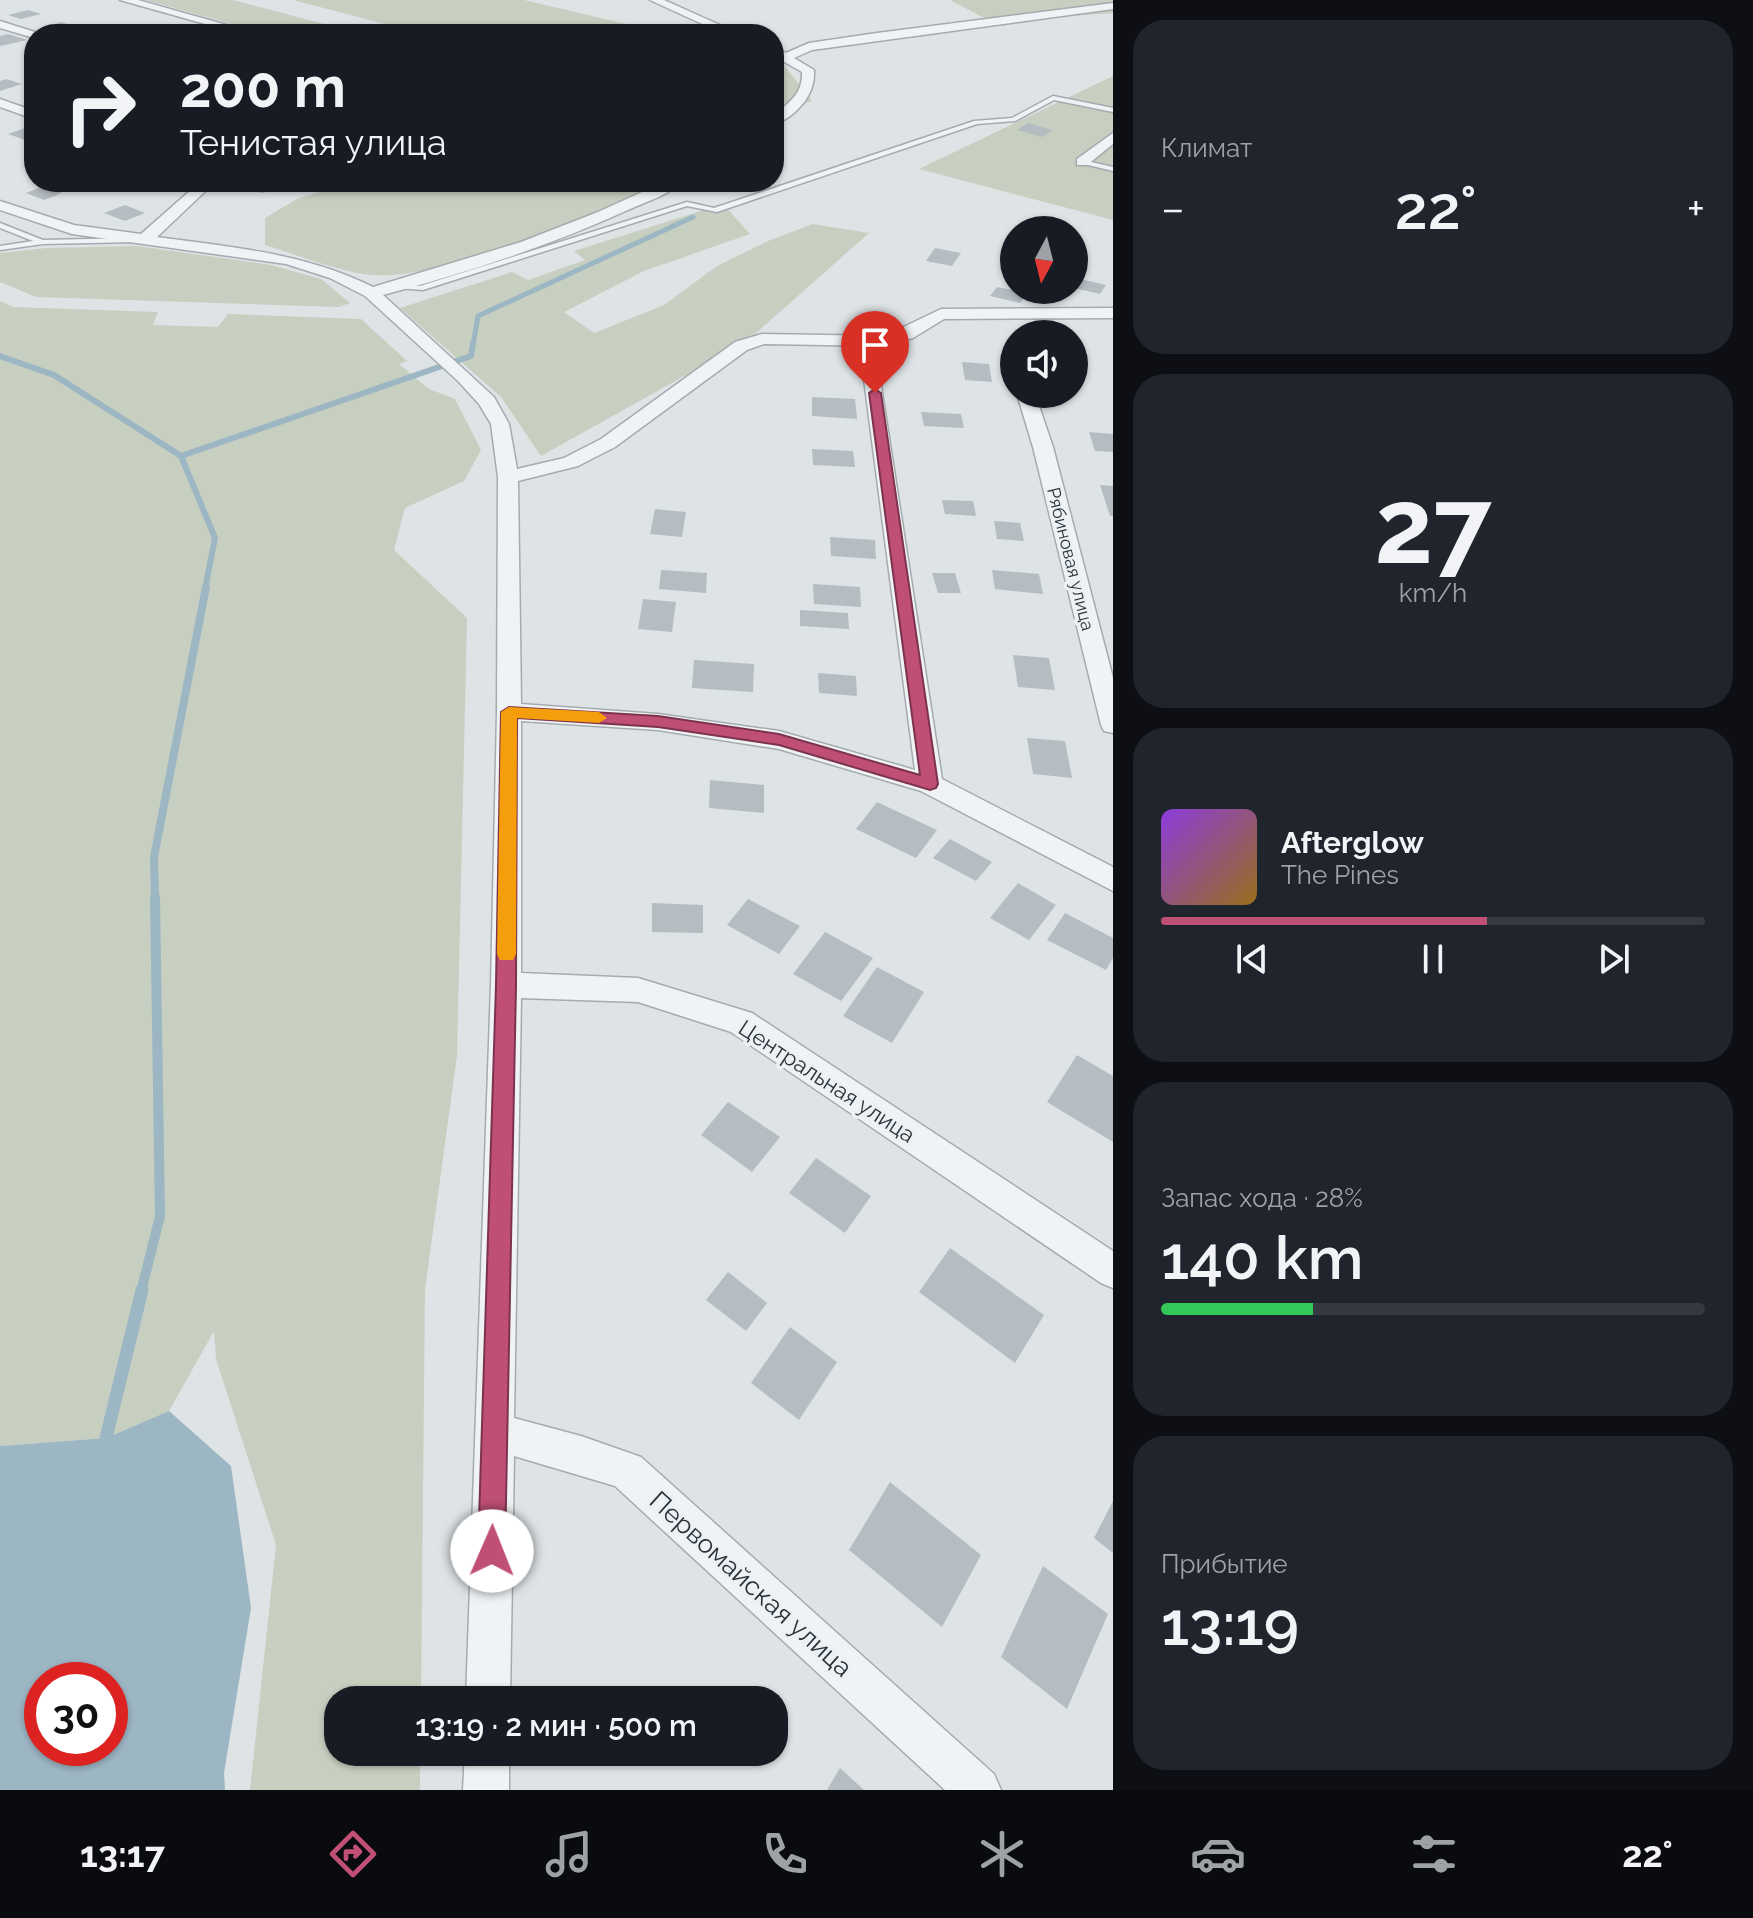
<!DOCTYPE html>
<html lang="ru">
<head>
<meta charset="utf-8">
<style>
	:root { --surface:#171b24; --page:#20242c; --text:#f1f3f6; --muted:#9ea1a6; --line:#363941; --accent:#bf4f75 }
	body { margin:0; font-family:Raleway,sans-serif; background:var(--page); color:var(--text); height:100vh; display:flex; flex-direction:column; font-size:30px; white-space:nowrap }
	* { box-sizing:border-box; margin:0 }
	p { font-size:26px; color:var(--muted) }
	.icon { flex:none; width:44px; height:44px; fill:none; stroke:currentColor; stroke-width:2; stroke-linecap:round; stroke-linejoin:round }
	.map { position:relative; flex:1; overflow:hidden }
	.details { display:flex; flex-direction:column; gap:20px; padding:20px; background:#0d0f14; width:640px }
	.details>* { flex:none }
	.hud { position:absolute; left:24px; top:24px; width:760px; height:168px; border-radius:32px; box-shadow:0 2px 6px #0004; background:#171b24; color:var(--text); overflow:hidden }
	.needle { width:52px; rotate:187deg }
	.fabs { position:absolute; left:1000px; top:216px; display:grid; gap:16px }
	.fabs a { display:grid; place-items:center; width:88px; height:88px; border-radius:50%; background:var(--surface); box-shadow:0 2px 6px #0004; font-size:40px }
	.speed { position:absolute; left:24px; top:1662px; display:flex; gap:16px; font-size:40px; font-weight:700; text-align:center }
	.speed>* { display:grid; place-content:center; width:104px; height:104px; border-radius:50%; background:var(--surface); box-shadow:0 2px 6px #0004; line-height:1 }
	.speed .limit { border:12px solid #d22; background:#fff; color:#111 }
	.pin { position:absolute; display:grid; place-items:center; width:68px; height:68px; color:#fff; margin:-82px -34px; border-radius:50% 50% 50% 0; rotate:-45deg; box-shadow:0 0 8px #0007 }
	.pin .icon { rotate:45deg }
	.me { position:absolute; width:88px; margin:-44px; rotate:1deg; stroke-linejoin:round; filter:drop-shadow(0 0 6px #0008) }
	.turn { display:flex; align-items:center; gap:28px; height:168px; padding:0 24px; font-size:36px }
	.turn .icon { width:104px; height:104px; stroke-width:2.5 }
	.turn b { display:block; font-size:56px; line-height:68px }
	.big { font-size:60px; font-weight:600; line-height:1.1 }
	.details .card { flex:1; display:flex; flex-direction:column; justify-content:center; gap:12px; min-width:0; padding:0 28px; border-radius:32px; background:var(--page) }
	.details .dial { align-items:center; gap:0 }
	.dial b { font-size:104px; line-height:1 }
	.song { display:flex; align-items:center; gap:24px }
	.cover { width:96px; height:96px; border-radius:12px; background:linear-gradient(135deg,hsl(270 70% 55%),hsl(40 70% 35%)) }
	.played { height:8px; border-radius:4px; background:linear-gradient(90deg,var(--accent) 60%,var(--line) 60%) }
	.keys { display:flex; justify-content:space-around; direction:ltr }
	.heat { display:flex; justify-content:space-between; align-items:center; font-size:44px; direction:ltr }
	.charge { height:12px; border-radius:6px; background:linear-gradient(90deg,#34c759 28%,var(--line) 0) }
	.trip { position:absolute; left:324px; top:1686px; width:464px; height:80px; border-radius:32px; background:var(--surface); box-shadow:0 2px 6px #0004; font-weight:600; line-height:80px; text-align:center }
	.dock { display:flex; height:128px; justify-content:space-around; align-items:center; background:#090b0e; color:var(--muted) }
	.dock .icon { width:56px; height:56px }
	.dock .on { color:var(--accent) }
	.dock b { font-size:36px; color:var(--text) }
	main { display:flex; flex:1; min-height:0 }
	.map>svg:first-child { display:block }
	.green { fill:#c7cfc0 }
	.water { fill:#9cb6c3; fill-rule:evenodd }
	.lines { fill:none; stroke-linecap:round; stroke-linejoin:round }
	.stream-far4 { stroke:#9cb6c3; stroke-width:5 }
	.stream-far3 { stroke:#9cb6c3; stroke-width:6 }
	.stream-far2 { stroke:#9cb6c3; stroke-width:8 }
	.stream-far1 { stroke:#9cb6c3; stroke-width:10 }
	.stream { stroke:#9cb6c3; stroke-width:13 }
	.building { fill:#b6bdc2 }
	.service-casing { stroke:#a4abaf; stroke-width:3 }
	.minor-casing { stroke:#a4abaf; stroke-width:3 }
	.service { fill:#f0f3f5; fill-rule:evenodd }
	.minor { fill:#f0f3f5; fill-rule:evenodd }
	.route { fill:#bf4f75; stroke:#7c334c; stroke-width:2 }
	.slow { fill:#f59e0b }
	.labels { text-anchor:middle; dominant-baseline:central; stroke-width:7; stroke-linejoin:round; paint-order:stroke }
	.far-street-label { font-size:18px; fill:#29333b; stroke:#edf1f4 }
	.street-label { font-size:22px; fill:#29333b; stroke:#edf1f4 }
	.near-street-label { font-size:26px; fill:#29333b; stroke:#edf1f4 }
</style>
</head>
<body>
<main>
<div class="map">
<svg width="1113" height="1790" viewBox="0 0 1113 1790">
	<rect width="100%" height="100%" fill="#dee3e6"/>
	<g class="green">
		<polygon points="146,0 233,0 362,34 267,34"/>
		<polygon points="293,0 524,0 669,34 423,34"/>
		<polygon points="950,0 1113,0 1113,13 992,22"/>
		<polygon points="774,59 780,60 812,101 774,113"/>
		<polygon points="1113,76 1113,220 919,169"/>
		<path d="M351,182H663C591,216 449,280 372,275C342,273 295,254 265,245V218L297,199Z"/>
		<polygon points="723,204 750,234 644,271 564,312 594,333 664,305 717,266 768,241 813,224 869,233 747,341 541,456 501,397 400,308 512,272 528,280 585,260 574,251"/>
		<polygon points="137,246 271,265 321,279 350,303 339,307 36,297 0,282 0,253 46,248"/>
		<polygon points="0,301 13,307 158,312 153,325 218,327 228,314 361,319 407,361 399,364 429,389 455,399 481,450 464,481 405,508 394,550 467,618 457,1056 425,1289 421,1700 338,1700 338,1752 420,1752 420,1790 250,1790 276,1545 216,1359 214,1331 169,1411 106,1438 0,1446"/>
	</g>
	<path class="water" d="M169,1411L231,1466L251,1608L224,1773L225,1790H0V1446L106,1438ZM42,1680H110V1748H42Z"/>
	<g class="lines">
		<polyline class="stream-far4" points="473,345 478,316 693,217"/>
		<g class="stream-far3">
			<polyline points="0,356 54,375 181,456"/>
			<polyline points="205,589 215,538 181,456 471,356 473,343"/>
		</g>
		<polyline class="stream-far2" points="155,899 154,857 206,587"/>
		<polyline class="stream-far1" points="141,1292 160,1216 155,897"/>
		<polyline class="stream" points="106,1438 142,1290"/>
	</g>
	<g class="building">
		<polygon points="28,10 41,14 21,19 8,15"/>
		<polygon points="61,22 78,27 59,33 42,28"/>
		<polygon points="8,34 28,40 0,46 0,36"/>
		<polygon points="7,79 22,84 0,91 0,81"/>
		<polygon points="1028,123 1053,130 1042,137 1017,130"/>
		<polygon points="31,126 34,126 34,139 28,141 8,134"/>
		<polygon points="253,182 275,182 264,193 244,190"/>
		<polygon points="44,186 62,193 44,200 26,193"/>
		<polygon points="125,205 145,213 125,221 104,213"/>
		<polygon points="935,248 961,253 952,266 926,261"/>
		<polygon points="1076,278 1106,285 1100,294 1074,288"/>
		<polygon points="997,287 1027,293 1020,303 990,296"/>
		<polygon points="962,362 989,364 992,382 965,380"/>
		<polygon points="812,397 855,399 857,419 812,416"/>
		<polygon points="921,412 961,414 964,428 924,426"/>
		<polygon points="1089,432 1113,434 1113,452 1095,451"/>
		<polygon points="812,449 853,451 855,467 813,465"/>
		<polygon points="1100,485 1113,486 1113,516 1110,516"/>
		<polygon points="942,500 973,501 976,516 945,514"/>
		<polygon points="655,509 686,512 682,537 650,534"/>
		<polygon points="994,521 1020,523 1024,541 997,539"/>
		<polygon points="830,537 875,540 876,559 831,556"/>
		<polygon points="661,570 707,573 706,593 659,589"/>
		<polygon points="992,570 1039,574 1043,594 995,589"/>
		<polygon points="932,573 955,573 961,593 938,593"/>
		<polygon points="813,584 860,587 861,607 814,604"/>
		<polygon points="643,599 676,602 672,632 638,629"/>
		<polygon points="800,610 848,613 849,629 800,626"/>
		<polygon points="1013,655 1049,658 1055,690 1018,687"/>
		<polygon points="694,660 754,664 753,692 692,688"/>
		<polygon points="818,673 856,676 857,696 819,693"/>
		<polygon points="1027,738 1065,741 1072,778 1033,774"/>
		<polygon points="710,780 764,785 764,813 709,808"/>
		<polygon points="877,802 937,830 916,858 856,829"/>
		<polygon points="950,839 992,862 976,881 933,858"/>
		<polygon points="1018,883 1056,905 1029,940 990,918"/>
		<polygon points="748,899 800,926 779,954 727,925"/>
		<polygon points="652,903 703,905 703,933 652,932"/>
		<polygon points="1065,913 1113,938 1113,958 1106,970 1047,940"/>
		<polygon points="825,932 873,958 841,1001 793,974"/>
		<polygon points="877,967 924,992 892,1043 843,1016"/>
		<polygon points="1077,1055 1113,1076 1113,1142 1047,1102"/>
		<polygon points="728,1102 780,1137 752,1172 701,1135"/>
		<polygon points="816,1158 871,1196 845,1233 789,1193"/>
		<polygon points="950,1248 1044,1315 1015,1363 919,1292"/>
		<polygon points="728,1272 767,1303 746,1331 706,1300"/>
		<polygon points="790,1327 837,1362 799,1420 751,1383"/>
		<polygon points="890,1482 981,1555 942,1627 849,1550"/>
		<polygon points="1113,1501 1113,1553 1094,1538"/>
		<polygon points="1043,1566 1108,1614 1067,1709 1001,1657"/>
		<polygon points="840,1768 864,1790 827,1790"/>
	</g>
	<g class="lines">
		<defs>
			<g id="service">
				<polygon points="1053,96 1113,108 1113,112 1054,100 1015,121 977,124 717,212 687,206 423,290 398,288 394,286 398,284 420,286 687,202 714,208 974,121 1012,118"/>
				<polygon points="1082,160 1113,167 1113,171 1080,163"/>
				<polygon points="0,223 43,240 136,238 140,240 136,242 43,244 0,250 0,246 33,241 0,228"/>
			</g>
			<g id="minor">
				<polygon points="120,0 138,0 248,31 245,34 228,34 230,31"/>
				<polygon points="650,0 664,0 740,34 724,34"/>
				<path d="M1113,3V9L812,50L794,58L814,70C816,95 796,116 774,125V115C790,102 803,93 802,72L774,56V47L786,53L809,43L877,33Z"/>
				<polygon points="0,21 38,33 39,34 34,34 34,38 0,28"/>
				<polygon points="0,99 34,111 34,119 0,107"/>
				<polygon points="1113,133 1113,144 1087,165 1077,165 1077,159"/>
				<path d="M200,182H215L157,237C231,247 305,253 373,287L521,242L598,212L664,182H682C669,195 645,202 628,210C549,246 466,273 383,295L494,397L509,424L517,469L564,458L601,439L735,342L762,334L885,336L941,309L1113,308V318L944,319L913,338L886,346L764,344L747,350L615,447L578,466L518,481L521,704L658,714L779,731L915,770L862,364L865,360H877L942,779L1113,867V891L921,791L779,749L658,730L521,721V973L638,978L752,1013L1113,1251V1288L1101,1283L731,1032L638,1002L521,998L514,1418L581,1436L641,1457L994,1774L1001,1790H945L615,1486L514,1456L510,1700H466L491,985L497,712L498,477L491,424L479,404L458,381L365,296L330,278L286,264L72,234L0,210V201L74,225L141,234Z"/>
				<polygon points="1017,394 1035,394 1053,447 1113,678 1113,733 1104,731 1101,725 1033,447"/>
				<polygon points="465,1752 509,1752 509,1790 463,1790"/>
			</g>
		</defs>
		<use href="#service" class="service-casing"/>
		<use href="#minor" class="minor-casing"/>
		<use href="#service" class="service"/>
		<use href="#minor" class="minor"/>
	</g>
	<polygon class="route" points="875,389 881,393 938,784 936,788 930,790 779,745 658,727 517,718 516,985 505,1551 501,1561 492,1564 482,1561 478,1551 496,985 501,712 509,707 658,716 779,734 920,775 869,393"/>
	<polygon class="slow" points="509,707 599,712 607,718 599,723 517,718 516,954 513,960 500,960 497,954 501,712"/>
	<g class="labels">
		<g class="far-street-label">
			<text transform="translate(1071 559) rotate(76)">Рябиновая улица</text>
		</g>
		<g class="street-label">
			<text transform="translate(827 1081) rotate(33)">Центральная улица</text>
		</g>
		<g class="near-street-label">
			<text transform="translate(751 1584) rotate(42)">Первомайская улица</text>
		</g>
	</g>
</svg>
<div class="fabs">
<a><svg class="needle" viewBox="-14 -14 28 28"><path d="M0-13l5 13h-10z" fill="#e53935"/><path d="M0 13l5-13h-10z" fill="#9ea1a6"/></svg></a>
<a><svg class="icon" aria-label="sound" viewBox="0 0 24 24"><path d="M4 9h4l5-4v14l-5-4H4zM17 9q2 3 0 6"/></svg></a>
</div>
<div class="speed"><div class="limit">30</div></div>
<div class="pin" style="left:875px;top:393px;background:#d93025"><svg class="icon" aria-label="arrive" viewBox="0 0 24 24"><path d="M6 21V4h12l-3 4 3 4H6"/></svg></div>
<svg class="me" style="left:492px;top:1551px" viewBox="-20 -20 40 40"><circle r="19" fill="#fff"/><path d="M0-13L10 11 0 6-10 11z" fill="#bf4f75"/></svg>
<div class="trip">13:19 · 2 мин · 500 m</div>
<div class="hud">
<div class="turn"><svg class="icon" aria-label="right" viewBox="0 0 24 24"><path d="M7 20v-9h11M14 6l5 5-5 5"/></svg><div><b>200 m</b>Тенистая улица</div></div>
</div>
</div>
<section class="details">
<div class="card"><p>Климат</p>
<div class="heat"><a>−</a><b class="big">22°</b><a>+</a></div>
</div>
<div class="card dial"><b>27</b><p>km/h</p></div>
<div class="card">
<div class="song"><i class="cover"></i><div><b>Afterglow</b><p>The Pines</p></div></div>
<div class="played"></div>
<div class="keys"><svg class="icon" aria-label="previous" viewBox="0 0 24 24"><path d="M18 5L8 12l10 7zM5 5v14"/></svg><svg class="icon" aria-label="pause" viewBox="0 0 24 24"><path d="M8 5v14M16 5v14"/></svg><svg class="icon" aria-label="next" viewBox="0 0 24 24"><path d="M6 5l10 7-10 7zM19 5v14"/></svg></div>
</div>
<div class="card"><p>Запас хода · 28%</p><b class="big">140 km</b><div class="charge"></div></div>
<div class="card"><p>Прибытие</p><b class="big">13:19</b></div>
</section>
</main>
<nav class="dock">
<b>13:17</b>
<svg class="icon on" aria-label="directions" viewBox="0 0 24 24"><path d="M12 3l9 9-9 9-9-9zM9 14v-3h6M13 9l2 2-2 2"/></svg>
<svg class="icon" aria-label="music" viewBox="0 0 24 24"><path d="M9 18V5l10-2v13"/><circle cx="6" cy="18" r="3"/><circle cx="16" cy="16" r="3"/></svg>
<svg class="icon" aria-label="phone" viewBox="0 0 24 24"><path d="M5 4h4l2 5-3 2q2 4 5 5l2-3 5 2v4C11 20 4 13 5 4z"/></svg>
<svg class="icon" aria-label="climate" viewBox="0 0 24 24"><path d="M12 3v18M4 7l16 10M4 17L20 7"/></svg>
<svg class="icon" aria-label="car" viewBox="0 0 24 24"><path d="M5 17H2v-5l4-1 3-4h7l3 4 3 1v5h-3M9 17h6M6 11h13"/><circle cx="7" cy="17" r="2"/><circle cx="17" cy="17" r="2"/></svg>
<svg class="icon" aria-label="filters" viewBox="0 0 24 24"><path d="M4 7h16M4 17h16"/><circle cx="9" cy="7" r="2"/><circle cx="15" cy="17" r="2"/></svg>
<b>22°</b>
</nav>
</body>
</html>
